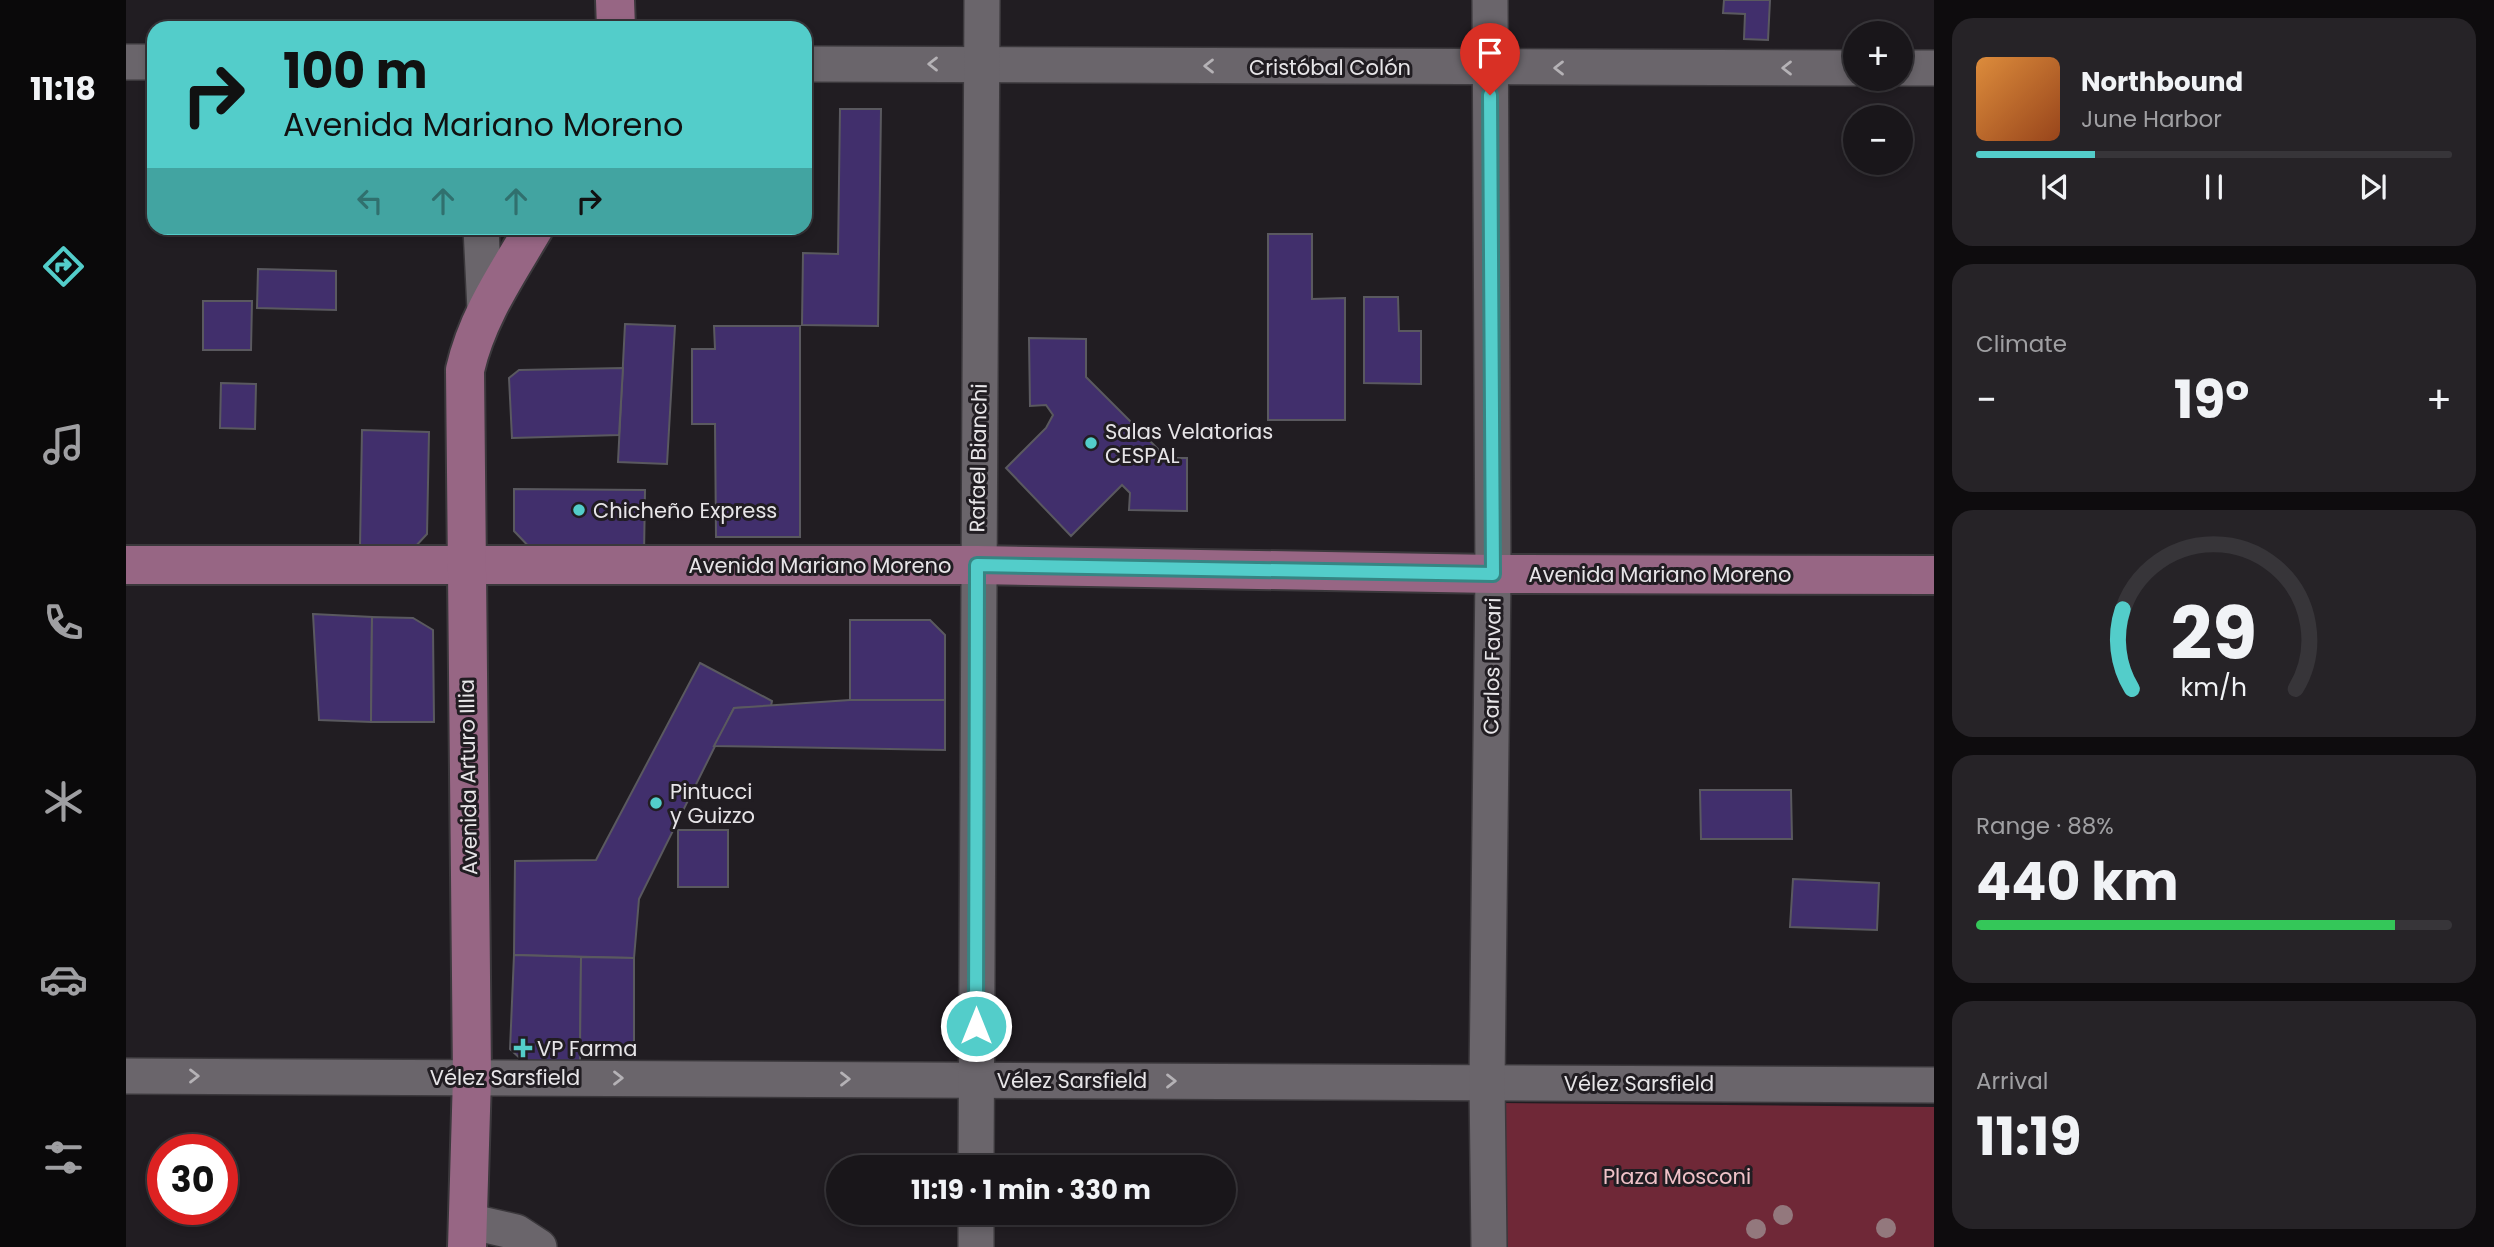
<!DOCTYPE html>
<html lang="en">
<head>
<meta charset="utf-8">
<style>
	:root { --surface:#19161a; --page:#262327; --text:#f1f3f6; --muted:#9f9fa2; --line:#373539; --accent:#53cdca }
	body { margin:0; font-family:Poppins,sans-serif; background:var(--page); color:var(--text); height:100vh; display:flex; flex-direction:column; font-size:26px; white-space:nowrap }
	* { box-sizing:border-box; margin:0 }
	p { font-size:23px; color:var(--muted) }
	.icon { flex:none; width:38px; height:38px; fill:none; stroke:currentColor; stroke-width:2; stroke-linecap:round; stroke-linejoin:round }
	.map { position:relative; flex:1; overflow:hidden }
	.drawer { display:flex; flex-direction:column; gap:18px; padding:18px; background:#0e0c0e; width:560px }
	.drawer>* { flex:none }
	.banner { position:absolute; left:21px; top:21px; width:665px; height:214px; border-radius:21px; box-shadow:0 4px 10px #0003,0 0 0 2px var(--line); background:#53cdca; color:#111; overflow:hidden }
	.buttons { position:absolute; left:1717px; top:21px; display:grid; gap:14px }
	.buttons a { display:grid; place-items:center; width:70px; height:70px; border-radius:50%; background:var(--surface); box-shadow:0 4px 10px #0003,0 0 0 2px var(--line); font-size:35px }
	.speed { position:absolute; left:21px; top:1134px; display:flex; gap:14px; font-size:35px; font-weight:700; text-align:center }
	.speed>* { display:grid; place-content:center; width:91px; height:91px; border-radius:50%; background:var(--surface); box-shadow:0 4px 10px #0003,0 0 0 2px var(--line); line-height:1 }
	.speed .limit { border:10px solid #d22; background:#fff; color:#111 }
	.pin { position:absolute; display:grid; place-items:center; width:60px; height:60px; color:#fff; margin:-72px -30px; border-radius:50% 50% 50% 0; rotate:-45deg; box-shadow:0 0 7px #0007 }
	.pin .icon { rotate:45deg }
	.me { position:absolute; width:77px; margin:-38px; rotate:0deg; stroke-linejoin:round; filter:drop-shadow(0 0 5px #0008) }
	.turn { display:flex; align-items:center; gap:24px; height:147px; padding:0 21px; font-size:32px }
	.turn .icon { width:91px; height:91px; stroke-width:2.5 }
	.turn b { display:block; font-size:49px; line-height:60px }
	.lanes { display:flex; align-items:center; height:66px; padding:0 21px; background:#0003; justify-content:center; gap:35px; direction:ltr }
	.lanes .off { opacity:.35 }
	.big { font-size:52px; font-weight:700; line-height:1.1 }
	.drawer .widget { flex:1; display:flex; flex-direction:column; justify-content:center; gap:10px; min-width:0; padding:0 24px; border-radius:21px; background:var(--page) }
	.drawer .dial { align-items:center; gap:0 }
	.dial svg { height:182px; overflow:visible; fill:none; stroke:var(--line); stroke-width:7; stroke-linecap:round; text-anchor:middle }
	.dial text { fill:var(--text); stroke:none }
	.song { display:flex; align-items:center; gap:21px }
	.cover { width:84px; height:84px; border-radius:10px; background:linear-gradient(135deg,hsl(30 70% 55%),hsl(20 70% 35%)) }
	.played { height:7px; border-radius:4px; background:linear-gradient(90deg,var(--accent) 25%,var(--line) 25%) }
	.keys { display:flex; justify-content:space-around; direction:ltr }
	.heat { display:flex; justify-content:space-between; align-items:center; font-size:38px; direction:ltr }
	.charge { height:10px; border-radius:5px; background:linear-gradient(90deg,#34c759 88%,var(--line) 0) }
	.trip { position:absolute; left:700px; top:1155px; width:410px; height:70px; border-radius:35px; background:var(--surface); box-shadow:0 4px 10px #0003,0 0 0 2px var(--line); font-weight:700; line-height:70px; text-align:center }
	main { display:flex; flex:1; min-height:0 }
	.dock { display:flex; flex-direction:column; width:126px; justify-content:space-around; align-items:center; background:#0a090a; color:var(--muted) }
	.dock .icon { width:49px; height:49px }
	.dock .current { color:var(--accent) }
	.dock b { font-size:32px; color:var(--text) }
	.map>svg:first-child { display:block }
	.green { fill:#6f2837 }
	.building { fill:#412f6c; stroke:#5a595f; stroke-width:2 }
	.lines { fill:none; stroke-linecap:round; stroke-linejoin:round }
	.minor-casing { stroke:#3b383c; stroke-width:38 }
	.major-casing { stroke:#3b383c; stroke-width:42 }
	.minor { stroke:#6a656b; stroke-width:35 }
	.major { stroke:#976684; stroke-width:38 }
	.tree { fill:#93787d }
	.oneway { stroke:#b5b2b6 }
	.route-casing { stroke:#368583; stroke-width:18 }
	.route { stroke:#53cdca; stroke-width:12 }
	.poi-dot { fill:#53cdca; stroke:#211d22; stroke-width:2.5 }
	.labels { text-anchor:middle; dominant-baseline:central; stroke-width:6; stroke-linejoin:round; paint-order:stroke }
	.street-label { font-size:21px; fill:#e7e5e8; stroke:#211d22 }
	.poi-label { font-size:21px; fill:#e7e5e8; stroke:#211d22; text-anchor:start }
	.park-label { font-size:21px; fill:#f0c2c8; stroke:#211d22 }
</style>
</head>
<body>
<main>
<nav class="dock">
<b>11:18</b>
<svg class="icon current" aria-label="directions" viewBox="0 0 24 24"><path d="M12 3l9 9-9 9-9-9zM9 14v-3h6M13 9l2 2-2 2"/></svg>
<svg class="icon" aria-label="music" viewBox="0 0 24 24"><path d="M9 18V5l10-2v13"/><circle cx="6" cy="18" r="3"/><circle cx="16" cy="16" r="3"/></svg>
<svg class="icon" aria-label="phone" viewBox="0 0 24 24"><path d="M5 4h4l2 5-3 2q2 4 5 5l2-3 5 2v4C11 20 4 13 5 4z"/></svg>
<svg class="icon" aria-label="climate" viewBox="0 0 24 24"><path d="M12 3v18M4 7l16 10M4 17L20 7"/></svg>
<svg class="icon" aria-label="car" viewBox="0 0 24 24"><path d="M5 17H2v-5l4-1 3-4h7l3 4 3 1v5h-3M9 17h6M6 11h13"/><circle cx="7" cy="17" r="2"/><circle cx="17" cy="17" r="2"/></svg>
<svg class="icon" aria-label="filters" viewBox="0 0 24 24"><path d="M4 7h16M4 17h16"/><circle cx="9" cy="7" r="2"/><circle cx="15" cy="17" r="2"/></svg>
</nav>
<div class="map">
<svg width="1808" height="1247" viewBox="0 0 1808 1247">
	<rect width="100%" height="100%" fill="#211d22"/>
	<polygon class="green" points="1374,1103 1808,1107 1808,1247 1374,1247"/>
	<g class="building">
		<polygon points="1598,0 1644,0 1642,40 1618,39 1619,14 1597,13"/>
		<polygon points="714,109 755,109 752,326 676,325 677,253 712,254"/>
		<polygon points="1142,234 1186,234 1186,299 1219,298 1219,420 1142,420"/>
		<polygon points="132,269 210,271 210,310 131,308"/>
		<polygon points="1238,297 1272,297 1273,331 1295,331 1295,384 1238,383"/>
		<polygon points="77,301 126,301 125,350 77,350"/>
		<polygon points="499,324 549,326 541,464 492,462"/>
		<polygon points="588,326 674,326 674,537 590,537 589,424 566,424 566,349 589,349"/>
		<polygon points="903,338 960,339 960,377 1041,458 1061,458 1061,511 1003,510 1004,493 996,485 945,536 880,468 920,428 927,415 920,405 904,406"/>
		<polygon points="497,368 493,435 386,438 383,378 393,370"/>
		<polygon points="95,383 130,384 129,429 94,428"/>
		<polygon points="236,430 303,432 301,534 288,548 234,547"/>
		<polygon points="388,489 519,490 518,555 409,553 388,531"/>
		<polygon points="187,614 246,617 245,722 193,720"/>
		<polygon points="246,617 287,618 307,630 308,722 245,722"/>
		<polygon points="724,620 804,620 819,635 819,700 724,700"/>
		<polygon points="574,663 646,701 645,706 608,708 513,899 508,958 388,955 389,861 470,860"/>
		<polygon points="724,700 819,700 819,750 588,746 608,708"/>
		<polygon points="1574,790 1665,790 1666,839 1575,839"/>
		<rect x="552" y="830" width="50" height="57"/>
		<polygon points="1667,879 1753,883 1751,930 1664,927"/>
		<polygon points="388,955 455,957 454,1062 398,1062 384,1049"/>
		<polygon points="455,957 508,958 508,1049 454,1048"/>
	</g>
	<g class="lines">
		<defs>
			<g id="minor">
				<polyline points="0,62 28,62"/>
				<polyline points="679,64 1729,68"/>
				<polyline points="1774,68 1808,68"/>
				<polyline points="355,228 359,310"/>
				<polyline points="0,1076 1808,1085"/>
				<polyline points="850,1167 856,0"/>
				<polyline points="850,1213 850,1247"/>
				<polyline points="342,1221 390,1232 413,1247"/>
				<polyline points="1363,1247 1361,1082 1367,574 1364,0"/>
			</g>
			<g id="major">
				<polyline points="489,0 490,28"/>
				<polyline points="0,565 851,565 1367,574 1808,575"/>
				<path d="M341,1247L346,1077L339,370C351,317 381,274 408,228"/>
			</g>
		</defs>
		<use href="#minor" class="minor-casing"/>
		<use href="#major" class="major-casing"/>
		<use href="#minor" class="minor"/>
		<use href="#major" class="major"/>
	</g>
	<g class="tree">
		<circle cx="1657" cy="1215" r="10"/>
		<circle cx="1760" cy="1228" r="10"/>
		<circle cx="1630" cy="1229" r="10"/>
	</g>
	<defs><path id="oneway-chevron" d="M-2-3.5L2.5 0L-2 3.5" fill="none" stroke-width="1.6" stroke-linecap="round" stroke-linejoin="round" transform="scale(1.75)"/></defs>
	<g class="oneway">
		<use href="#oneway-chevron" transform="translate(807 64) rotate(-180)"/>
		<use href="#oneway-chevron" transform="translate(1083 66) rotate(-180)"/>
		<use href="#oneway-chevron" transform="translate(1433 68) rotate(180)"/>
		<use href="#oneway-chevron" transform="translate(1661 68) rotate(180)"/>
		<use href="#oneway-chevron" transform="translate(68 1076)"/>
		<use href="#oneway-chevron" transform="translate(492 1078)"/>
		<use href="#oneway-chevron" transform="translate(719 1079)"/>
		<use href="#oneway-chevron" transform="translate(1045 1081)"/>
	</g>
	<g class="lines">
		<defs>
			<polyline id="route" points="850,1026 851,565 1367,574 1364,95"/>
		</defs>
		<use href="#route" class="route-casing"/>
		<use href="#route" class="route"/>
	</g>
	<g class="poi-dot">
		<circle cx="965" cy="443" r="7"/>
		<circle cx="453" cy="510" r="7"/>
		<circle cx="530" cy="803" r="7"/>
		<path d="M393.5 1037.5h7v7h7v7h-7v7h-7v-7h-7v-7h7z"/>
	</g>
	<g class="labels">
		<g class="street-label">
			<text x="1204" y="67">Cristóbal Colón</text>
			<text transform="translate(852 458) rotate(-89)">Rafael Bianchi</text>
			<text x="694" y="565">Avenida Mariano Moreno</text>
			<text x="1534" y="574">Avenida Mariano Moreno</text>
			<text transform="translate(1366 666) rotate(-89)">Carlos Favari</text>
			<text transform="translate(342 777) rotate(-91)">Avenida Arturo Illia</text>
			<text x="379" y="1077">Vélez Sarsfield</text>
			<text x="946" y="1080">Vélez Sarsfield</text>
			<text x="1513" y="1083">Vélez Sarsfield</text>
		</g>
		<g class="poi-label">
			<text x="979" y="431">Salas Velatorias<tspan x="979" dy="24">CESPAL</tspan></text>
			<text x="467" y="510">Chicheño Express</text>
			<text x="544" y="791">Pintucci<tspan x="544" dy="24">y Guizzo</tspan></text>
			<text x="411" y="1048">VP Farma</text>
		</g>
		<g class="park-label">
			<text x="1551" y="1176">Plaza Mosconi</text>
		</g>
	</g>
</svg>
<div class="buttons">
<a>+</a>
<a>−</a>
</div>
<div class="speed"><div class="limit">30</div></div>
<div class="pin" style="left:1364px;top:95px;background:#d93025"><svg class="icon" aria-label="arrive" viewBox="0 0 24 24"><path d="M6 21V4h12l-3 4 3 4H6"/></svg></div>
<svg class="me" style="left:850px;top:1026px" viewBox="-20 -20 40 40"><circle r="17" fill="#53cdca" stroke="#fff" stroke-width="3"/><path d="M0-11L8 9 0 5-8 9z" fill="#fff"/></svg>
<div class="trip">11:19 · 1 min · 330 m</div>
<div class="banner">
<div class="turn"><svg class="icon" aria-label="right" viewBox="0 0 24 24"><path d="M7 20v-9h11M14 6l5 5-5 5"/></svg><div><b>100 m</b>Avenida Mariano Moreno</div></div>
<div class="lanes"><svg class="icon off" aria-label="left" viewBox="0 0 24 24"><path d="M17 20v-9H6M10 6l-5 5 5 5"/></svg><svg class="icon off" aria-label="ahead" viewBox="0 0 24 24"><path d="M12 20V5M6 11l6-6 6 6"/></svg><svg class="icon off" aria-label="ahead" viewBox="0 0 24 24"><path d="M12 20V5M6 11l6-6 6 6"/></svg><svg class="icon" aria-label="right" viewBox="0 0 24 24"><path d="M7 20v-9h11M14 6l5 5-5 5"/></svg></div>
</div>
</div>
<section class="drawer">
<div class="widget">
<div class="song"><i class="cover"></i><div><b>Northbound</b><p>June Harbor</p></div></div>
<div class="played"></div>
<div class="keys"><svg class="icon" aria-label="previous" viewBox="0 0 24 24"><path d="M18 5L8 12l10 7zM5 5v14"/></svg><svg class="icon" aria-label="pause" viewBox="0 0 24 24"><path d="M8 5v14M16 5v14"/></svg><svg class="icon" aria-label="next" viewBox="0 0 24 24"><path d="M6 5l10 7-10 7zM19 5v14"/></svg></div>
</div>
<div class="widget"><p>Climate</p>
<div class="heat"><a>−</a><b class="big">19°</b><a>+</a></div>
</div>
<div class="widget dial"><svg viewBox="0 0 100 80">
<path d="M14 69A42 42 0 1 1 86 69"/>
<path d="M14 69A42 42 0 0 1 10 34" stroke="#53cdca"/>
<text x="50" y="56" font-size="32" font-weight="700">29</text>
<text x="50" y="72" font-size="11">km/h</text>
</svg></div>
<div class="widget"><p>Range · 88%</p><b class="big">440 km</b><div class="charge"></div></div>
<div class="widget"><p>Arrival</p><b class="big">11:19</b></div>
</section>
</main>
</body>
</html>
